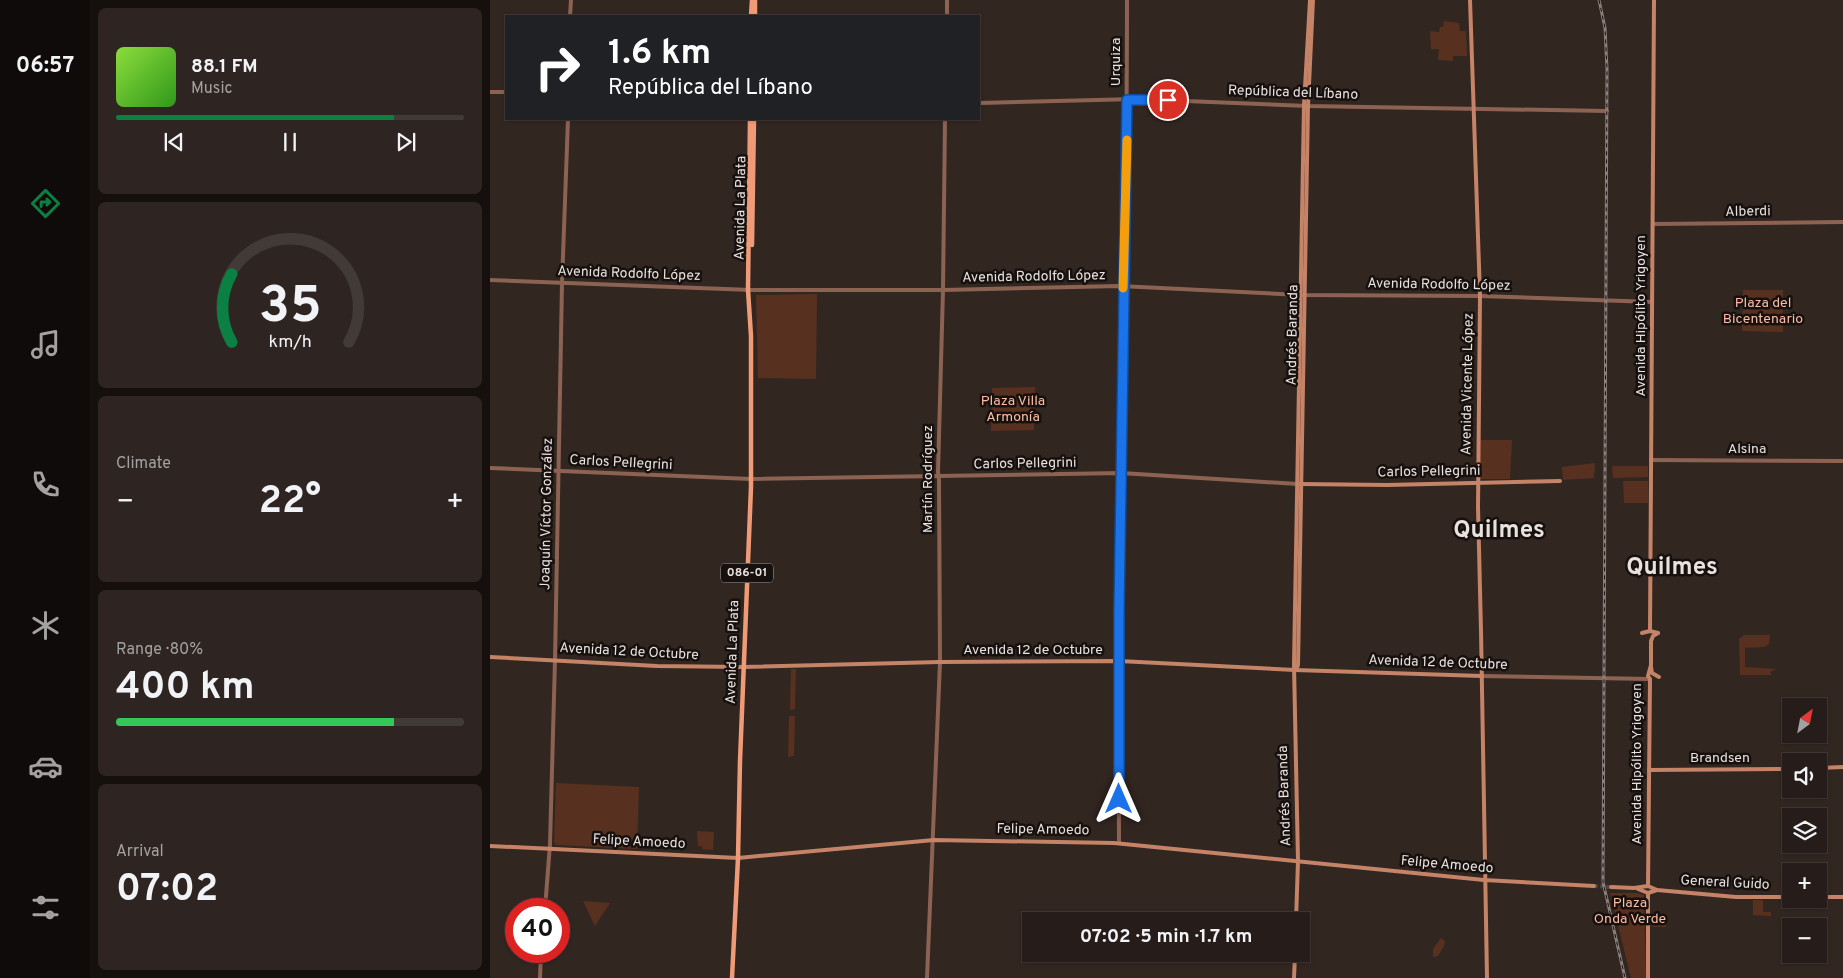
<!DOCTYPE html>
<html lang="en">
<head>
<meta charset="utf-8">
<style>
	:root { --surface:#261c19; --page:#2e2522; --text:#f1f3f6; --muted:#a4a1a2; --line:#423a38; --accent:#0b8043 }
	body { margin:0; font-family:Overpass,sans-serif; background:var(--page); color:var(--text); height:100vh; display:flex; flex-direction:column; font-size:19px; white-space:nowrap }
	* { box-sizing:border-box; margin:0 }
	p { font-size:16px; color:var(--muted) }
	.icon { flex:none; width:28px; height:28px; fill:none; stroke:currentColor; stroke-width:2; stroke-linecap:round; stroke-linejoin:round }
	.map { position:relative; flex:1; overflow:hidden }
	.drawer { display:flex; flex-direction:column; gap:8px; padding:8px; background:#150f0e; width:400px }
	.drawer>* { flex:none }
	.top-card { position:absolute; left:15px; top:15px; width:475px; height:105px; border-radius:0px; box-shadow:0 1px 4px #0004,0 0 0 1px var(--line); background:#202124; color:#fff; overflow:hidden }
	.needle { width:32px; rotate:32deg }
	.tools { position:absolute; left:1292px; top:698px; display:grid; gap:10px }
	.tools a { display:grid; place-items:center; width:45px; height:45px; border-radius:0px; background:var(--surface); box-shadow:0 1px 4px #0004,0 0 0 1px var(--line); font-size:25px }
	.speed { position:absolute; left:15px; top:898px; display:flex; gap:10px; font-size:25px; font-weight:700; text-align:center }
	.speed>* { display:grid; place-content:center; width:65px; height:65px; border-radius:50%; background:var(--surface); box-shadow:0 1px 4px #0004,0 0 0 1px var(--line); line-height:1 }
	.speed .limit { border:8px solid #d22; background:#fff; color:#111 }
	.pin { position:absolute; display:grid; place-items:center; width:42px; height:42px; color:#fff; margin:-21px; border:2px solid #fff; border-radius:50%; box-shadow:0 1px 5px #0007 }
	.me { position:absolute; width:55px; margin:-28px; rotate:0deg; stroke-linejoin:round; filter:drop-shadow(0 0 4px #0008) }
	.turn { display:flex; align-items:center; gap:18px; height:105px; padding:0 20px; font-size:22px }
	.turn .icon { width:65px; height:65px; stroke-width:2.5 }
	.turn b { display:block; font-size:35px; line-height:42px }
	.big { font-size:38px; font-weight:700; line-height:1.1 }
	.drawer .card { flex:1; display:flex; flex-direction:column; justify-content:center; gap:8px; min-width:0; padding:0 18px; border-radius:8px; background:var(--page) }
	.drawer .dial { align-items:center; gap:0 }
	.dial svg { height:130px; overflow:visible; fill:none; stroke:var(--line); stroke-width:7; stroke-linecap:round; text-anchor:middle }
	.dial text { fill:var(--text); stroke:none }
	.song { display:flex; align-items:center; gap:15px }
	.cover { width:60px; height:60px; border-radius:8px; background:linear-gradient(135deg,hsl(90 70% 55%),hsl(110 70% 35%)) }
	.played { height:5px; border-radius:2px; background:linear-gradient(90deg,var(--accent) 80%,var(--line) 80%) }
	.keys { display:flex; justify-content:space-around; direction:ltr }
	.heat { display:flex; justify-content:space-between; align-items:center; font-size:28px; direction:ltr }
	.charge { height:8px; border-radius:4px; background:linear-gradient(90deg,#34c759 80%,var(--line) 0) }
	.trip { position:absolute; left:532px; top:912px; width:288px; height:50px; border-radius:0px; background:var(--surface); box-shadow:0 1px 4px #0004,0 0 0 1px var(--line); font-weight:700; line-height:50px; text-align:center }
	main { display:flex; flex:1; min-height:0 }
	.dock { display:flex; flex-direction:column; width:90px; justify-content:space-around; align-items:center; background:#0f0b0a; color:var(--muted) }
	.dock .icon { width:35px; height:35px }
	.dock .on { color:var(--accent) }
	.dock b { font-size:22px; color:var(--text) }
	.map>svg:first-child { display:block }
	.green { fill:#58301f }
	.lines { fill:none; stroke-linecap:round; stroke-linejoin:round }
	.secondary-tunnel { stroke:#4d423d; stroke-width:4; stroke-dasharray:4 2; stroke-linecap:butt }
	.tertiary { stroke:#8c6352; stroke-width:4 }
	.secondary { stroke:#c58367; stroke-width:4 }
	.primary { stroke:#f09b77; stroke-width:4.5 }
	.rail-casing { stroke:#897f7b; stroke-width:3 }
	.rail { stroke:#16100e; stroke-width:1; stroke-dasharray:4; stroke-linecap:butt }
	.route-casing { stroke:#114b97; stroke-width:12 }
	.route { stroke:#1a73e8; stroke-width:9 }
	.slow { stroke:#f59e0b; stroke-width:9 }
	.labels { text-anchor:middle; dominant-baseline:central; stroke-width:5; stroke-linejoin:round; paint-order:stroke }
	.shield { fill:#16100e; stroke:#aaa2a0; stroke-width:1 }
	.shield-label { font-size:12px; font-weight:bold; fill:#e9e1de }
	.street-label { font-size:14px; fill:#e9e1de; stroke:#16100e }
	.park-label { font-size:14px; fill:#fdbda3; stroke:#16100e }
	.town-label { font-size:24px; font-weight:bold; fill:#e9e1de; stroke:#16100e }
</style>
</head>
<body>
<main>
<nav class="dock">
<b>06:57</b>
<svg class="icon on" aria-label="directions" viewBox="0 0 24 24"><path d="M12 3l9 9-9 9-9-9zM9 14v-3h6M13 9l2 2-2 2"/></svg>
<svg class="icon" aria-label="music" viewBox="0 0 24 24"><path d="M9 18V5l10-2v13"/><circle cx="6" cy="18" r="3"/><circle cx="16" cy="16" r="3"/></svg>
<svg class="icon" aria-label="phone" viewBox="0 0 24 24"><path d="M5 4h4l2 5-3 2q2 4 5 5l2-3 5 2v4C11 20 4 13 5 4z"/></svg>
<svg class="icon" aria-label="climate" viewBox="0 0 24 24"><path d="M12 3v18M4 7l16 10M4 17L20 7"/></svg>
<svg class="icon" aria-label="car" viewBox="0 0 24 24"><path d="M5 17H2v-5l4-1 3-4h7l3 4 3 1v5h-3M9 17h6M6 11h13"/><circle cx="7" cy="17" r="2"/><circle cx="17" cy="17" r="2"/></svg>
<svg class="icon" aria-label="filters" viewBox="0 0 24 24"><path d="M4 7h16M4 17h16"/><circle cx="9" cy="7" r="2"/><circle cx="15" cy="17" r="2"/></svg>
</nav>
<section class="drawer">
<div class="card">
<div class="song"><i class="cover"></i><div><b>88.1 FM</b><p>Music</p></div></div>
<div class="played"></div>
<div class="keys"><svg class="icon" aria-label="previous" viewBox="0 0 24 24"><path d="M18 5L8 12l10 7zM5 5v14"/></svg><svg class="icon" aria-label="pause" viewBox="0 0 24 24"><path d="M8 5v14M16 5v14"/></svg><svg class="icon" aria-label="next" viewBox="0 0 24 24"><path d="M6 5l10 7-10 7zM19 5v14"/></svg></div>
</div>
<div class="card dial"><svg viewBox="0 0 100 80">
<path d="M14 69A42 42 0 1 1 86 69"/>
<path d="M14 69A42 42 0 0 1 14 27" stroke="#0b8043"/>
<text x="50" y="56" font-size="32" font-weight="700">35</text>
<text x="50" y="72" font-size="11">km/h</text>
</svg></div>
<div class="card"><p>Climate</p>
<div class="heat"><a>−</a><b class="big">22°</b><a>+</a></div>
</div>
<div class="card"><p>Range · 80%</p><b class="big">400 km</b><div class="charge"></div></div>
<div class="card"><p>Arrival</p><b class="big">07:02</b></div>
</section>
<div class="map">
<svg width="1353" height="978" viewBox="0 0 1353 978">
	<rect width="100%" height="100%" fill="#322621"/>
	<g class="green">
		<polygon points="954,21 969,23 970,31 976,31 977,56 963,56 963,61 948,60 949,49 941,49 940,31 949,32 950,27 953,27"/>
		<polygon points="1253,290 1293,290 1293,332 1252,331"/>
		<polygon points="327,294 326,379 268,378 266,295"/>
		<polygon points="545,387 544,430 501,431 502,388"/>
		<polygon points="990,440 1022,440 1020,479 990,479"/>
		<polygon points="1105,463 1104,478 1073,480 1072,467"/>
		<polygon points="1122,466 1158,466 1158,477 1123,478"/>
		<polygon points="1133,481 1158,481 1158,503 1134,503"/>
		<polygon points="1254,635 1280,635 1279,644 1274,647 1252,648 1255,648 1255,667 1286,669 1280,672 1282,675 1250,675 1249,639"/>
		<polygon points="301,669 306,669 305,709 300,710"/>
		<polygon points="299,716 305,716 304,756 298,757"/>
		<polygon points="66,783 149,787 147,849 66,845 64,842"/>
		<polygon points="207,831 224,832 223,850 212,849 212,846 208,846"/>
		<polygon points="1120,893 1147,893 1154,895 1156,978 1141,978"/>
		<polygon points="1263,900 1273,900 1273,912 1281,912 1281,916 1263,915"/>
		<polygon points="93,901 120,903 105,926"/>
		<polygon points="1163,919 1177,919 1176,927 1163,927"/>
		<polygon points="951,938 955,941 954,946 948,956 943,957 943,949"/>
	</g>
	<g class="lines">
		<polyline class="secondary-tunnel" points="1104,886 1121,887"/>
		<g class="tertiary">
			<polyline points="80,16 81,0"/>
			<polyline points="457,16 457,0"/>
			<polyline points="0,92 16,92"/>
			<polyline points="489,103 646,99 818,106 1117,111"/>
			<polyline points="1163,224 1353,222"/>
			<polyline points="0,280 261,290 453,290 630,286 812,295 990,296 1162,302"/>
			<polyline points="1161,460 1353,461"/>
			<polyline points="0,468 261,479 631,473 808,484"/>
			<polyline points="992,676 1160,679"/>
			<path d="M629,843C628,562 637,281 637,0"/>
			<polyline points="55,909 60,844 65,660 72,283 78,119"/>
			<polyline points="50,978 51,951"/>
			<polyline points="437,978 450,662 449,480 448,472 453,290 455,119"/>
		</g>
		<g class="secondary">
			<polyline points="980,0 990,296 988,507 991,631 997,978"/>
			<polyline points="810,484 897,485 1070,481"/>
			<polyline points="1160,631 1164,0"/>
			<polyline points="1152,633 1160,631 1168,633"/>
			<polyline points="0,657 167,666 253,667 450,662 629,661 805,670 992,676"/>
			<polyline points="1161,667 1162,673 1169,677"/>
			<polyline points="806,670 808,665 818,106 823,0"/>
			<polyline points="1329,768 1353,767"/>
			<polyline points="1159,770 1301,769"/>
			<polyline points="0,846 248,858 444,840 624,843 994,880 1104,886"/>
			<polyline points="1158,886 1160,679 1158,676 1161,665 1161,641 1163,636 1168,633"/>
			<polyline points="1121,887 1144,888 1158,886 1167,890 1246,897 1301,897"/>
			<polyline points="1148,889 1158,893 1167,890"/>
			<polyline points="1158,893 1158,978"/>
			<polyline points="1329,897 1353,897"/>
			<polyline points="806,921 808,861 804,665 814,105 820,0"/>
			<polyline points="804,978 805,954"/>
		</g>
		<g class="primary">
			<polyline points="261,16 262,0"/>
			<polyline points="265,16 265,0"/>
			<polyline points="262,245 264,119"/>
			<polyline points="242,978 248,858 250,761 261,487 261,336 258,290 260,119"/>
		</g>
		<defs>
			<polyline id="rail" points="1109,0 1115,28 1117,69 1113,882 1135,978"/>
		</defs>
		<use href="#rail" class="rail-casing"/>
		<use href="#rail" class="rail"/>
	</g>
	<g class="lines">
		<defs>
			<polyline id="route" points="629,799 629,612 637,100 678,100"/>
		</defs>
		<use href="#route" class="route-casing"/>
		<use href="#route" class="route"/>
		<polyline class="slow" points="633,288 637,140"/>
	</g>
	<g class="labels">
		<rect class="shield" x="231" y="563.5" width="52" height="19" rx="4"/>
		<g class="shield-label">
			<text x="257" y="573">086-01</text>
		</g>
		<g class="street-label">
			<text transform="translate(626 62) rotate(-90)">Urquiza</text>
			<text transform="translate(803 93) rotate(2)">República del Líbano</text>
			<text transform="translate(251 208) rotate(-89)">Avenida La Plata</text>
			<text transform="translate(1258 212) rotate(-1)">Alberdi</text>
			<text transform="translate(139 274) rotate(2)">Avenida Rodolfo López</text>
			<text transform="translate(544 277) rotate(-1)">Avenida Rodolfo López</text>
			<text transform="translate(949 285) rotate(1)">Avenida Rodolfo López</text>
			<text transform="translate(1151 316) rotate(-90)">Avenida Hipólito Yrigoyen</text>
			<text transform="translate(803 335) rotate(-89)">Andrés Baranda</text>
			<text transform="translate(978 384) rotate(-89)">Avenida Vicente López</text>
			<text x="1257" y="449">Alsina</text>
			<text transform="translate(131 463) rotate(3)">Carlos Pellegrini</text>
			<text transform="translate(535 464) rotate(-1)">Carlos Pellegrini</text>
			<text transform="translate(939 472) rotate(-1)">Carlos Pellegrini</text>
			<text transform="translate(438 479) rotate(-90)">Martín Rodríguez</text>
			<text transform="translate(57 514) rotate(-89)">Joaquín Víctor González</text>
			<text x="543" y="650">Avenida 12 de Octubre</text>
			<text transform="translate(139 652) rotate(3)">Avenida 12 de Octubre</text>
			<text transform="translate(243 652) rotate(-88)">Avenida La Plata</text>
			<text transform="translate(948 663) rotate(2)">Avenida 12 de Octubre</text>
			<text x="1230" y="758">Brandsen</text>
			<text transform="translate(1147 764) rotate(-90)">Avenida Hipólito Yrigoyen</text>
			<text transform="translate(795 796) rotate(-92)">Andrés Baranda</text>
			<text transform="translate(553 830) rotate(1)">Felipe Amoedo</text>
			<text transform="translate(149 842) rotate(3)">Felipe Amoedo</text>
			<text transform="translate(957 865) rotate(5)">Felipe Amoedo</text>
			<text transform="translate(1235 883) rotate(3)">General Guido</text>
		</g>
		<g class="park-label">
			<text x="1273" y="303">Plaza del<tspan x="1273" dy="16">Bicentenario</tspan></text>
			<text x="523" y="401">Plaza Villa<tspan x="523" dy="16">Armonía</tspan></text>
			<text x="1140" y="903">Plaza<tspan x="1140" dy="16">Onda Verde</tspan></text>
		</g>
		<g class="town-label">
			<text x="1009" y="531">Quilmes</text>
			<text x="1182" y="568">Quilmes</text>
		</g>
	</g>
</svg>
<div class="tools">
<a><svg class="needle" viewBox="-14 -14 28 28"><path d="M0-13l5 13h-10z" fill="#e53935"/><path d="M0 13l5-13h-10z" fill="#a4a1a2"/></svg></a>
<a><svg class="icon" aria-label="sound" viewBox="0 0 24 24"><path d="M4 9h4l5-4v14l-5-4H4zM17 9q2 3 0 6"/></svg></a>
<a><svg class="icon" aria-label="layers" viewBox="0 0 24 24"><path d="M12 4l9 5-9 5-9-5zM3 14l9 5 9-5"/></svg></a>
<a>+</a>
<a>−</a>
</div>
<div class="speed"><div class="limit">40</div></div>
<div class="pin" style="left:678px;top:100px;background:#d93025"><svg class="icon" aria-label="arrive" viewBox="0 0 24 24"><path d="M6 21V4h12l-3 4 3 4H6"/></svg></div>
<svg class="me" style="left:629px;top:799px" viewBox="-20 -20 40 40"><path d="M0-17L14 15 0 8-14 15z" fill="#1a73e8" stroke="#fff" stroke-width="4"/></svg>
<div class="trip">07:02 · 5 min · 1.7 km</div>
<div class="top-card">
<div class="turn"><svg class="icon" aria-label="right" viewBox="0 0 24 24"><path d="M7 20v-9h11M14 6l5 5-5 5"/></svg><div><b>1.6 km</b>República del Líbano</div></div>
</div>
</div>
</main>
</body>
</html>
